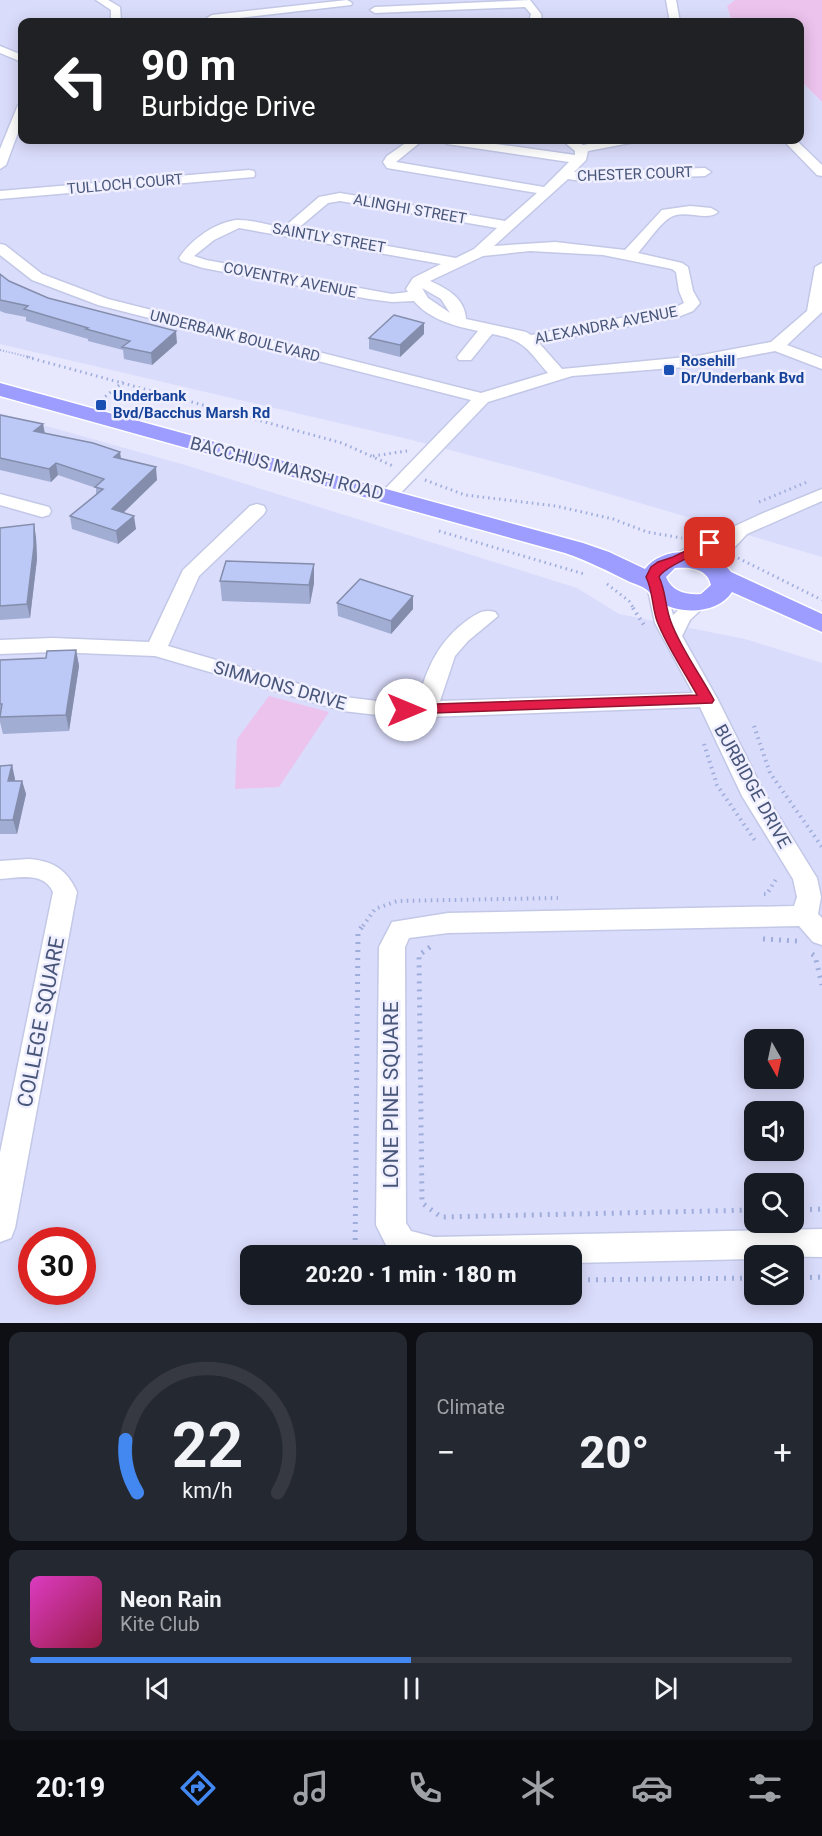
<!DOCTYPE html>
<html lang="en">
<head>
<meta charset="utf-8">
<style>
	:root { --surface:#171b24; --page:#242831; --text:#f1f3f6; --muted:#9ea1a6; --line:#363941; --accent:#4388f1 }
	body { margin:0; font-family:Roboto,sans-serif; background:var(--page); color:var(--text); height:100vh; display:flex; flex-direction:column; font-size:22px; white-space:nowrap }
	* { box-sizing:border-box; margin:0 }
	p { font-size:20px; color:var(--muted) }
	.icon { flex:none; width:33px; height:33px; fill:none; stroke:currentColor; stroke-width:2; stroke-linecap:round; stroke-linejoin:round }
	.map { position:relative; height:1323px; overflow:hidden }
	.sheet { display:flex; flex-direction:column; gap:9px; padding:9px; background:#0d0f14; flex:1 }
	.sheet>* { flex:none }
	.guide { position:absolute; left:18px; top:18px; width:786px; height:126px; border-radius:12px; box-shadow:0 3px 15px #0003; background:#202124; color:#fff; overflow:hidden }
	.needle { width:39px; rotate:171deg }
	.controls { position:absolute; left:744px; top:1029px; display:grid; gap:12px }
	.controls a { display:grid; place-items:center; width:60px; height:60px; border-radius:12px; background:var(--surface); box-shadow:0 3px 15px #0003; font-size:30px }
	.speed { position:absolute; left:18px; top:1227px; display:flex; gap:12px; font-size:30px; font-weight:700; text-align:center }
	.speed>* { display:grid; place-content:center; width:78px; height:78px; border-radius:50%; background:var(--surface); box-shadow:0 3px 15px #0003; line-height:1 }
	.speed .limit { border:9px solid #d22; background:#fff; color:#111 }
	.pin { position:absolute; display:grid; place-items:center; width:51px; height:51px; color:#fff; margin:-26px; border-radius:12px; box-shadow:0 3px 9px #0006 }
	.me { position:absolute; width:66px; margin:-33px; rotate:90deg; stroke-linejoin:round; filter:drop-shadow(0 0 4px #0008) }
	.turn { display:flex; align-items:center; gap:21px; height:126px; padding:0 24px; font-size:27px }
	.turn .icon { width:78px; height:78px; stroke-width:2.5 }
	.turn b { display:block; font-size:42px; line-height:51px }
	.big { font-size:45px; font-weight:800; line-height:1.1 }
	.sheet .tile { flex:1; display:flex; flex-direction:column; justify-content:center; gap:9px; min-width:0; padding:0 21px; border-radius:12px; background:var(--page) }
	.sheet .dial { align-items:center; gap:0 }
	.dial svg { height:156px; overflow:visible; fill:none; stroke:var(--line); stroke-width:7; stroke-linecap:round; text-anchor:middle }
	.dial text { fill:var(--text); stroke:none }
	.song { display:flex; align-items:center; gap:18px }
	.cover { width:72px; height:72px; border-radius:9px; background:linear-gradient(135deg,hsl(310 70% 55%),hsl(340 70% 35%)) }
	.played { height:6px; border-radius:3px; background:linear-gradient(90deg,var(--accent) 50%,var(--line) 50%) }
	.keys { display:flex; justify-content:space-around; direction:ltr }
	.heat { display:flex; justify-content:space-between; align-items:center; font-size:33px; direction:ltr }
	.sheet .tiles { flex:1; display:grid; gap:9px; grid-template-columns:1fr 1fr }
	.tile:last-child { grid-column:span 2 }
	.trip { position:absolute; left:240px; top:1245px; width:342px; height:60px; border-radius:12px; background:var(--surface); box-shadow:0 3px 15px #0003; font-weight:800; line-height:60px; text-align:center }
	.dock { display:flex; height:96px; justify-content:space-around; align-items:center; background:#090b0e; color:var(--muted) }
	.dock .icon { width:42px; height:42px }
	.dock .active { color:var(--accent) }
	.dock b { font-size:27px; color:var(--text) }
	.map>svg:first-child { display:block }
	.residential { fill:#dadcfb; fill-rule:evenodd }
	.green { fill:#ecc3ed }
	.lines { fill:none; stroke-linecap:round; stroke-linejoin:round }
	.minor-casing { stroke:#c3c8e7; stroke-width:3 }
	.major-casing { stroke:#fff; stroke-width:3 }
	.path-far3 { stroke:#9eaddb; stroke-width:2; stroke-dasharray:1 2; stroke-linecap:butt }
	.path-far2 { stroke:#9eaddb; stroke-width:3; stroke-dasharray:1.5 4; stroke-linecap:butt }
	.path-far1 { stroke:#9eaddb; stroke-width:4; stroke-dasharray:1.5 4.5; stroke-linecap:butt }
	.path { stroke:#9eaddb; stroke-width:5; stroke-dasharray:2 6; stroke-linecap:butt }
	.minor { fill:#fff; fill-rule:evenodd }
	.major { fill:#9d9dff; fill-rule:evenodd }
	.wall { fill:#a2add4 }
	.shaded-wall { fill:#848dac }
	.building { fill:#bcc9f6; stroke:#848dac; stroke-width:1.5 }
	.route { fill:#e11d48; stroke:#92132f; stroke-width:1.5 }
	.transit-dot { fill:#1a4fb4; stroke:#efefff; stroke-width:2 }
	.labels { text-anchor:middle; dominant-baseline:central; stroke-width:5; stroke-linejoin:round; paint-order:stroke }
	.far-street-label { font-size:15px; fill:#48567a; stroke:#efefff }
	.far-transit-label { font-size:15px; font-weight:bold; fill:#164399; stroke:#efefff; text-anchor:start }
	.street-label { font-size:18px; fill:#48567a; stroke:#efefff }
	.near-street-label { font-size:21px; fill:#48567a; stroke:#efefff }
</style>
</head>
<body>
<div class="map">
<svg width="822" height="1323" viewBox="0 0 822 1323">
	<rect width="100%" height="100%" fill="#e7e7fe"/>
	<g class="residential">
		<polygon points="0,0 735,0 727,6 732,22 22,22 22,140 800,140 800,80 822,102 822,557 552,477 412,440 0,344"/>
		<path d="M0,413L185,465L577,588L619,614L745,639L822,663V1323H0ZM754,1040H794V1078H754ZM754,1112H794V1150H754ZM754,1184H794V1222H754ZM32,1240H82V1292H32ZM250,1256H572V1294H250ZM754,1256H794V1294H754Z"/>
	</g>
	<g class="green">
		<polygon points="735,0 822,0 822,102 800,80 800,22 732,22 727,6"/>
		<polygon points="269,696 329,712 279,787 235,789 237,739"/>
	</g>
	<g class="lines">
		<defs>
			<g id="minor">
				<polygon points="96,0 108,0 120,7 121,22 111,22 111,10"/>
				<polygon points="347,0 352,3 351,5 212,21 207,18 212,15"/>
				<polygon points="530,0 541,14 542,22 529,22 531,14 525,7 375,13 370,10 375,7"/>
				<polygon points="666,0 676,0 680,22 670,22"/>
				<polygon points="0,46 22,55 22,62 0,53"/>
				<polygon points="18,105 22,105 22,122 6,165 0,169 0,149"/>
				<path d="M410,140H423L396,162L544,187L569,162L447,144L441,140H468L575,155V151L562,140H575L583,145L610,140H632L630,143L588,151L586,160L574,172L705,168L711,172L705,176L582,181L568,179L494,246L555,242L625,250L662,210L690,206L711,208L718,212C707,222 685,209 671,217C661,222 646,244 638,253L682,263L688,267L693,291L700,303L693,311L678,317L539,343L562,369L697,356L771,342L807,311L815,267L822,263V312L787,345L822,358V369L775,351L697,366L572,376L488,402L394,500H382L379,496L382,492L471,400L98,305L32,280L0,255V244L5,245L42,274L108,299L481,393L548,373C527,349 525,340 492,334L471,360H459L457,357L478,331C455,326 430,320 414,301L392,302L369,299L203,268L181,261L179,258C191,240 214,223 236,220C250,219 269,225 283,228L319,197L340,193L505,221L537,193L387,168L383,162L387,156ZM340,201L497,228L474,249L456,258L296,230L328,203ZM239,228L441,264L413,278L406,289L408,292L392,294L206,260L194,256L214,240ZM530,251L603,255L672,269L676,272L679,291L684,303L674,308L531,335L526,332L466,319C465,298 446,288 430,281L483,256ZM422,288L441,299L450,313L428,298Z"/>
				<polygon points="783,140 796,140 822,165 822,176 817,175"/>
				<polygon points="249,170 254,171 255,174 254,177 0,199 0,191"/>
				<polygon points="822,489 822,501 747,534 731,551 724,575 710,575 707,571 712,550 684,564 670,564 667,560 670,556 761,514"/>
				<polygon points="0,494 49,507 51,511 49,515 42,517 0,505"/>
				<path d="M257,504L264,506L266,510L264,514L199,576L168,646L344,697L386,702L418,701C427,667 439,640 469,619C478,613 484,609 495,612L498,616L468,641L455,656L440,701L693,693L655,623L648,590L651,586H665L673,615L693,597H707L710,601L690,620L682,636L718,700L765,794L817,878L821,897L818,914L822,918V945L813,942L799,926L448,933L409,938L405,947L406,1223L411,1231L434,1237L822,1229V1257L754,1256V1259L572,1263V1256H396L390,1253L376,1225L379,947L392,922L448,913L794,906L797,897L793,879L742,796L700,707L427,717L386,716L343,711L155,656L53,652L0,654V640L53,638L149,642L183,570L250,506Z"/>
				<path d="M29,859C54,861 67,870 77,892L15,1228L11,1238L0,1242V1153L53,892C43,871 19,878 0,879V861Z"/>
			</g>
			<path id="major" d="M0,383L583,543L609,552L645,569C663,544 714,548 731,572L822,614V632L732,592C717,615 678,615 656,600C652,597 650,592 647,590C642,586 635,584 630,582C608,571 588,561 565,553L0,396ZM675,568C690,567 707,568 711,585L701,594C686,595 672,592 666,577Z"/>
		</defs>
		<use href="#minor" class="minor-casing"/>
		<use href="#major" class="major-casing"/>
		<polyline class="path-far3" points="0,350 33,358"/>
		<g class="path-far2">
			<polyline points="27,357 342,443 393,466"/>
			<polyline points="101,400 123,382"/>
			<polyline points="373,456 407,451"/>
			<polyline points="425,480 465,495 556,506 613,519 647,532 682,538"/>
			<polyline points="759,502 807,482"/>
			<polyline points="439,531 584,574"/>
			<polyline points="738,558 822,600"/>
			<polyline points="607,584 629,601 634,609"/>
		</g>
		<g class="path-far1">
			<polyline points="633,608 644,625"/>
			<polyline points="754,726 770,773 822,847"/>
			<polyline points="704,744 717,785 756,842"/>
			<polyline points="764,894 767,894 778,876"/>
			<polyline points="363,926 375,909 397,901 558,898"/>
		</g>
		<g class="path">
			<polyline points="763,939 797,941"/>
			<polyline points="430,947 419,955 422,1203 441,1217 754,1210"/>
			<polyline points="812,954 815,956 822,985"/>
			<polyline points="794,1210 822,1209"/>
			<polyline points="355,1256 358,932 364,924"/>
			<polyline points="794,1278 822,1277"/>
			<polyline points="572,1280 754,1278"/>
		</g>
		<use href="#minor" class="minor"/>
		<use href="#major" class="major"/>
	</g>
	<g class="wall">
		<polygon points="0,274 9,281 48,298 177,343 152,365 124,359 123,350 88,341 88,339 26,321 26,317 5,313 0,311"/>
		<polygon points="424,334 400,357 369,349 369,338"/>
		<polygon points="0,415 43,424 45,433 121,459 157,480 123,512 136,529 118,544 72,529 70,516 96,495 96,488 58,475 51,482 0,470"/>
		<polygon points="0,528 36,537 37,559 30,618 0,620"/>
		<polygon points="220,581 314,583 310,604 222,601"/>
		<polygon points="413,596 413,609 391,634 338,616 337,603"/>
		<polygon points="76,650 79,666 69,731 3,734 0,722 0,660 46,658"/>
		<polygon points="12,765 15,781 22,781 26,794 17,834 0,834 0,766"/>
	</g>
	<g class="shaded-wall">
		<polygon points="424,323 424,334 400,357 400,345"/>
		<polygon points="176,331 177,343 152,365 151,353"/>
		<polygon points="43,424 45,436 34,431"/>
		<polygon points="120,452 122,465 114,457"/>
		<polygon points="56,463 58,475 51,482 49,469"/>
		<polygon points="156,467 157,480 114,522 112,509"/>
		<polygon points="134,516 136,529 118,544 116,531"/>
		<polygon points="34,524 36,537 37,559 30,618 27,604"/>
		<polygon points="314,564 314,583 310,604 309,585"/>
		<polygon points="413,596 413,609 391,634 391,621"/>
		<polygon points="76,650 79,666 69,731 66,715"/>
		<polygon points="12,765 15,779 12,795 8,781"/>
		<polygon points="22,781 26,794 17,834 13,820"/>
	</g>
	<g class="building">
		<polygon points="0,274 9,281 48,298 176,331 151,353 122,347 130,341 86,329 88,328 24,309 28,306 0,300"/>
		<polygon points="394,315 424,323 400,345 369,338"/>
		<polygon points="0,415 43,424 34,431 93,443 120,452 114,457 156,467 112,509 134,516 116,531 70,516 103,489 95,487 104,479 56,463 49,469 0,458"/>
		<polygon points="34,524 34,546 27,604 0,606 0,528"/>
		<polygon points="226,561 314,564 309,585 220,581"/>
		<polygon points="360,579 413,596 391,621 337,603"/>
		<polygon points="76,650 66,715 0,717 2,704 0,704 0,660 46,658 47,651"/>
		<polygon points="12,765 8,781 22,781 13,820 0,820 0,766"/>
	</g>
	<path class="route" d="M710,539L716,543L714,545C702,552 663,567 659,577C666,591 665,607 671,622C681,649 700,674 714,700L712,703L406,714L399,710L406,705L697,695C684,671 667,647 657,621C652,607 653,591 646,577L651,567L658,562L673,557Z"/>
	<g class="transit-dot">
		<rect x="663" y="364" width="12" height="12" rx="3"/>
		<rect x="95" y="399" width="12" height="12" rx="3"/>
	</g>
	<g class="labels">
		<g class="far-street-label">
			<text transform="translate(635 174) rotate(-2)">CHESTER COURT</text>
			<text transform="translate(125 184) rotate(-5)">TULLOCH COURT</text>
			<text transform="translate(410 209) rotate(10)">ALINGHI STREET</text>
			<text transform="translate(329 238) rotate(10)">SAINTLY STREET</text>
			<text transform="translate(290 280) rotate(11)">COVENTRY AVENUE</text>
			<text transform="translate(606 325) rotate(-11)">ALEXANDRA AVENUE</text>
			<text transform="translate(235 336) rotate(14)">UNDERBANK BOULEVARD</text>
		</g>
		<g class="far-transit-label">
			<text x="681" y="361">Rosehill<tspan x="681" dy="17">Dr/Underbank Bvd</tspan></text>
			<text x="113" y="396">Underbank<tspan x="113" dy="17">Bvd/Bacchus Marsh Rd</tspan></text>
		</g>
		<g class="street-label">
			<text transform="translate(287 468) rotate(15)">BACCHUS MARSH ROAD</text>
			<text transform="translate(280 685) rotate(16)">SIMMONS DRIVE</text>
			<text transform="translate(753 786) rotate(61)">BURBIDGE DRIVE</text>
		</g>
		<g class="near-street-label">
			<text transform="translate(41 1022) rotate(-79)">COLLEGE SQUARE</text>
			<text transform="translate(391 1095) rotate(-90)">LONE PINE SQUARE</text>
		</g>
	</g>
</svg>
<div class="controls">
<a><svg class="needle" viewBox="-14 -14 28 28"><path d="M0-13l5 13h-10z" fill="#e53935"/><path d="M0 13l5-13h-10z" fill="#9ea1a6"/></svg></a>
<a><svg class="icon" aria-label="sound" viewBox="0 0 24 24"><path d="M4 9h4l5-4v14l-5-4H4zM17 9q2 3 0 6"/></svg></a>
<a><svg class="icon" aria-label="search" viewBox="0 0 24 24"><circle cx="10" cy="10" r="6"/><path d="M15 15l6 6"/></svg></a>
<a><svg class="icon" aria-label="layers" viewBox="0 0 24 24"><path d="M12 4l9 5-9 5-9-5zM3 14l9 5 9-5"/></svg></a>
</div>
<div class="speed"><div class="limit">30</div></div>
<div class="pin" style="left:710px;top:543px;background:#d93025"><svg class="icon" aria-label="arrive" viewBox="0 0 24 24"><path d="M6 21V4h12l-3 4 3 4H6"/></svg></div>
<svg class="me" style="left:406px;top:710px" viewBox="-20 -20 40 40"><circle r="19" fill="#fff"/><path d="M0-13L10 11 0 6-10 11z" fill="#e11d48"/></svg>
<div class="trip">20:20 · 1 min · 180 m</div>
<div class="guide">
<div class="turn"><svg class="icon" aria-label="left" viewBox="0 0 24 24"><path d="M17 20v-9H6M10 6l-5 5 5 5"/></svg><div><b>90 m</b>Burbidge Drive</div></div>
</div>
</div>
<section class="sheet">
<div class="tiles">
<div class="tile dial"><svg viewBox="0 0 100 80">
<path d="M14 69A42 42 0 1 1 86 69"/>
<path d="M14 69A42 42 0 0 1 8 42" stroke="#4388f1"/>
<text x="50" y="56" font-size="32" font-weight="700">22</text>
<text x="50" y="72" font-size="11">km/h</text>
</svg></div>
<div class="tile"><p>Climate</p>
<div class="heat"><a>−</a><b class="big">20°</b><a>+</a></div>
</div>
<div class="tile">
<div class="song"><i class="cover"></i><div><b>Neon Rain</b><p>Kite Club</p></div></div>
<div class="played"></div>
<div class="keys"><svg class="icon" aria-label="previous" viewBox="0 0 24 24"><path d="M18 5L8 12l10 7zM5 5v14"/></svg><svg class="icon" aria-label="pause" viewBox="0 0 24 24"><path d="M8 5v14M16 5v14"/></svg><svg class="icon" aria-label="next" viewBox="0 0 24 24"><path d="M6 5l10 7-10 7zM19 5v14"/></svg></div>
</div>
</div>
</section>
<nav class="dock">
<b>20:19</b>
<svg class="icon active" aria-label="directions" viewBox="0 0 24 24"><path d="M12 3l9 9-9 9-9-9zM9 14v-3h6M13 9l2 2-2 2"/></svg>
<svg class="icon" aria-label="music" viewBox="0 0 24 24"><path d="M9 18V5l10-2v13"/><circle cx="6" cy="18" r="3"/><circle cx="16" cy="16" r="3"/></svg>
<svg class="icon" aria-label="phone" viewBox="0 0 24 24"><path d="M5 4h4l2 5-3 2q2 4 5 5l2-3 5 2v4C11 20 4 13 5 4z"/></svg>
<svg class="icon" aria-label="climate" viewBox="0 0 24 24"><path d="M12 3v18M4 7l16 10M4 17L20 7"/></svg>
<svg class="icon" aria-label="car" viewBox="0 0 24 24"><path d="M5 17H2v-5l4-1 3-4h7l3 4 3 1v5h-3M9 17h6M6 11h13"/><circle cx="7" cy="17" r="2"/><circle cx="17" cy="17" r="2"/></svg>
<svg class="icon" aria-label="filters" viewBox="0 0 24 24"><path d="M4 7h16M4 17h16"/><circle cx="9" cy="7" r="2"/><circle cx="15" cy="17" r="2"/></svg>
</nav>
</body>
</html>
